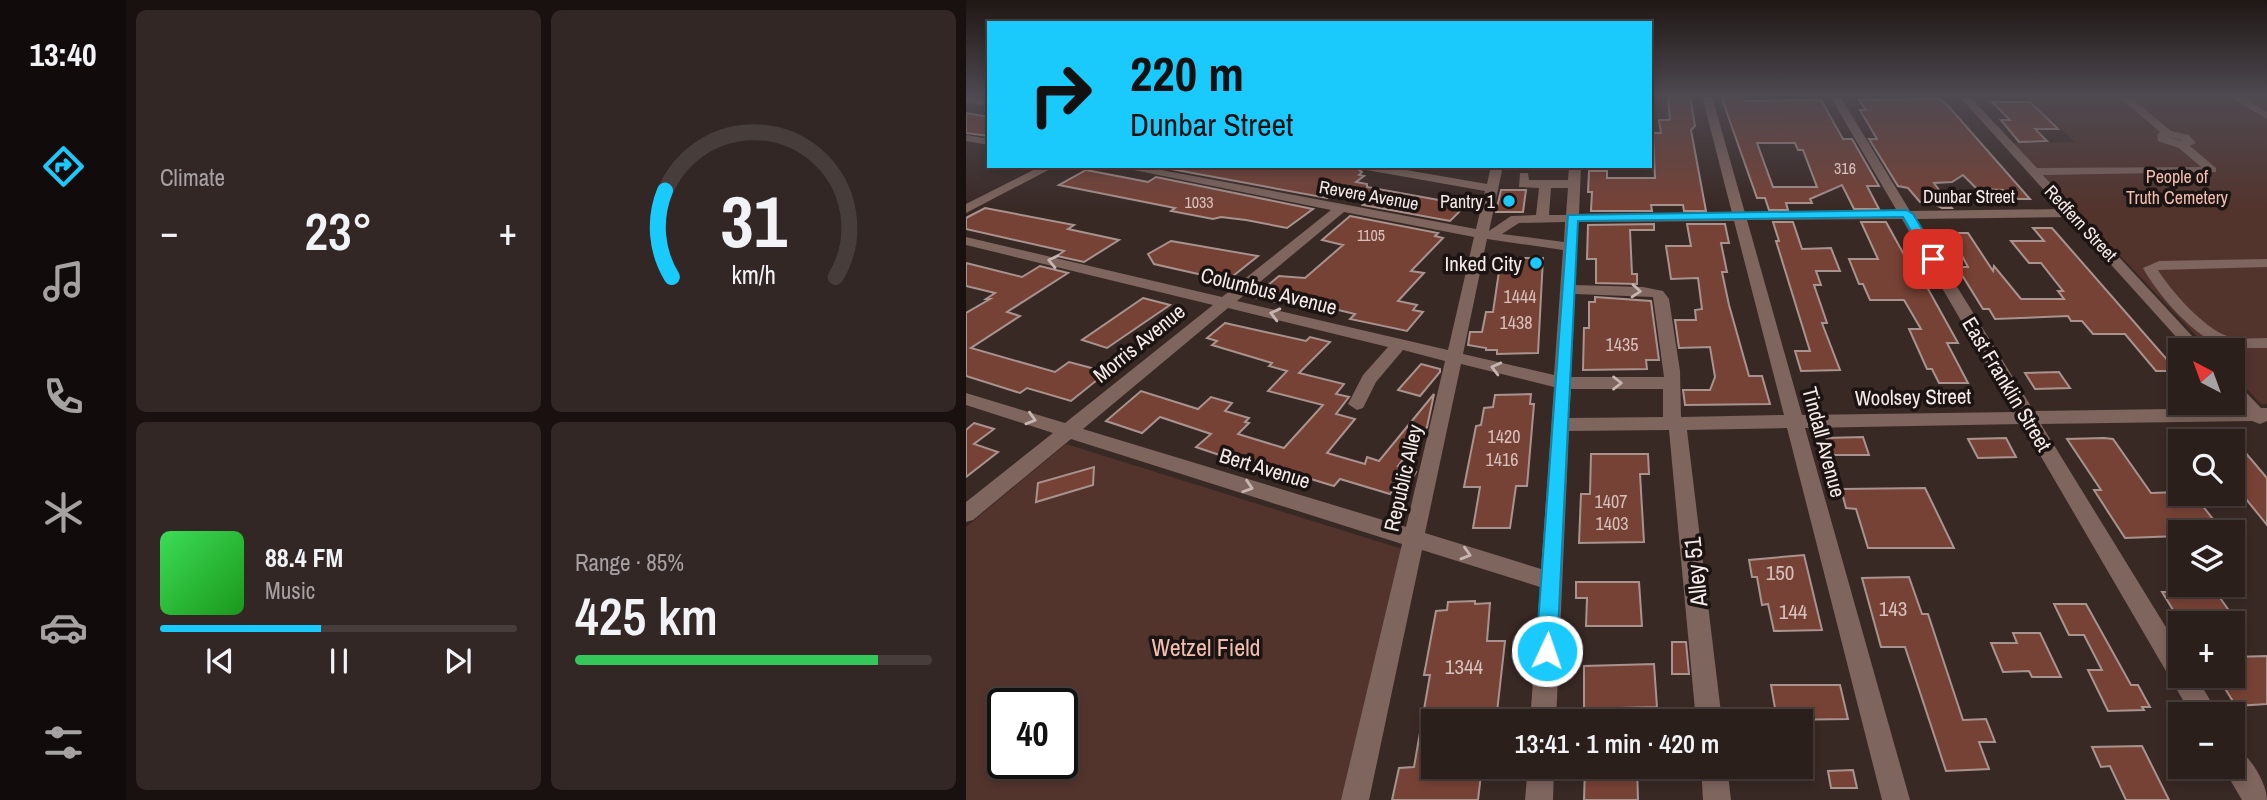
<!DOCTYPE html>
<html lang="en">
<head>
<meta charset="utf-8">
<style>
	:root { --surface:#2b1f1c; --page:#332725; --text:#f1f3f6; --muted:#a6a2a3; --line:#473d3b; --accent:#1acafc }
	body { margin:0; font-family:"Archivo Narrow",sans-serif; background:var(--page); color:var(--text); height:100vh; display:flex; flex-direction:column; font-size:26px; white-space:nowrap }
	* { box-sizing:border-box; margin:0 }
	p { font-size:23px; color:var(--muted) }
	.icon { flex:none; width:38px; height:38px; fill:none; stroke:currentColor; stroke-width:2; stroke-linecap:round; stroke-linejoin:round }
	.map { position:relative; flex:1; overflow:hidden }
	.sheet { display:flex; flex-direction:column; gap:10px; padding:10px; background:#18110f; width:840px }
	.sheet>* { flex:none }
	.guide { position:absolute; left:21px; top:21px; width:665px; height:147px; border-radius:0px; box-shadow:0 4px 10px #0003,0 0 0 2px var(--line); background:#1acafc; color:#111; overflow:hidden }
	.needle { width:46px; rotate:319deg }
	.tools { position:absolute; left:1202px; top:338px; display:grid; gap:14px }
	.tools a { display:grid; place-items:center; width:77px; height:77px; border-radius:0px; background:var(--surface); box-shadow:0 4px 10px #0003,0 0 0 2px var(--line); font-size:35px }
	.speed { position:absolute; left:21px; top:688px; display:flex; gap:14px; font-size:35px; font-weight:700; text-align:center }
	.speed>* { display:grid; place-content:center; width:91px; height:91px; border-radius:50%; background:var(--surface); box-shadow:0 4px 10px #0003,0 0 0 2px var(--line); line-height:1 }
	.speed .limit { border:4px solid #111; border-radius:10px; background:#fff; color:#111 }
	.pin { position:absolute; display:grid; place-items:center; width:60px; height:60px; color:#fff; margin:-30px; border-radius:14px; box-shadow:0 4px 10px #0006 }
	.me { position:absolute; width:77px; margin:-38px; rotate:3deg; stroke-linejoin:round; filter:drop-shadow(0 0 5px #0008) }
	.turn { display:flex; align-items:center; gap:24px; height:147px; padding:0 28px; font-size:32px }
	.turn .icon { width:91px; height:91px; stroke-width:2.5 }
	.turn b { display:block; font-size:49px; line-height:60px }
	.big { font-size:52px; font-weight:600; line-height:1.1 }
	.sheet .tile { flex:1; display:flex; flex-direction:column; justify-content:center; gap:10px; min-width:0; padding:0 24px; border-radius:10px; background:var(--page) }
	.sheet .dial { align-items:center; gap:0 }
	.dial svg { height:182px; overflow:visible; fill:none; stroke:var(--line); stroke-width:7; stroke-linecap:round; text-anchor:middle }
	.dial text { fill:var(--text); stroke:none }
	.song { display:flex; align-items:center; gap:21px }
	.cover { width:84px; height:84px; border-radius:10px; background:linear-gradient(135deg,hsl(130 70% 55%),hsl(120 70% 35%)) }
	.played { height:7px; border-radius:4px; background:linear-gradient(90deg,var(--accent) 45%,var(--line) 45%) }
	.keys { display:flex; justify-content:space-around; direction:ltr }
	.heat { display:flex; justify-content:space-between; align-items:center; font-size:38px; direction:ltr }
	.charge { height:10px; border-radius:5px; background:linear-gradient(90deg,#34c759 85%,var(--line) 0) }
	.sheet .tiles { flex:1; display:grid; gap:10px; grid-template-columns:repeat(2,1fr) }
	.trip { position:absolute; left:455px; top:709px; width:392px; height:70px; border-radius:0px; background:var(--surface); box-shadow:0 4px 10px #0003,0 0 0 2px var(--line); font-weight:600; line-height:70px; text-align:center }
	main { display:flex; flex:1; min-height:0 }
	.dock { display:flex; flex-direction:column; width:126px; justify-content:space-around; align-items:center; background:#110c0b; color:var(--muted) }
	.dock .icon { width:49px; height:49px }
	.dock .on { color:var(--accent) }
	.dock b { font-size:32px; color:var(--text) }
	.map>svg:first-child { display:block }
	.green { fill:#53342d; fill-rule:evenodd }
	.building { fill:#774236; stroke:#a8938e; stroke-width:2; fill-rule:evenodd }
	.lines { fill:none; stroke-linecap:round; stroke-linejoin:round }
	.minor { fill:#7e655e; fill-rule:evenodd }
	.oneway { stroke:#c7b5b1 }
	.route { fill:#1acafc; stroke:#1183a4; stroke-width:2 }
	.poi-dot { fill:#1acafc; stroke:#1b1412; stroke-width:2.5 }
	.labels { text-anchor:middle; dominant-baseline:central; stroke-width:7; stroke-linejoin:round; paint-order:stroke }
	.far-number-label { font-size:16px; fill:#d7c1bc }
	.far-park-label { font-size:18px; fill:#f3beb2; stroke:#1b1412 }
	.far-street-label { font-size:18px; fill:#f7ebe9; stroke:#1b1412 }
	.far-poi-label { font-size:18px; fill:#f7ebe9; stroke:#1b1412; text-anchor:end }
	.number-label { font-size:18px; fill:#d7c1bc }
	.poi-label { font-size:21px; fill:#f7ebe9; stroke:#1b1412; text-anchor:end }
	.street-label { font-size:21px; fill:#f7ebe9; stroke:#1b1412 }
	.near-number-label { font-size:21px; fill:#d7c1bc }
	.near-street-label { font-size:24px; fill:#f7ebe9; stroke:#1b1412 }
	.near-park-label { font-size:24px; fill:#f3beb2; stroke:#1b1412 }
</style>
</head>
<body>
<main>
<nav class="dock">
<b>13:40</b>
<svg class="icon on" aria-label="directions" viewBox="0 0 24 24"><path d="M12 3l9 9-9 9-9-9zM9 14v-3h6M13 9l2 2-2 2"/></svg>
<svg class="icon" aria-label="music" viewBox="0 0 24 24"><path d="M9 18V5l10-2v13"/><circle cx="6" cy="18" r="3"/><circle cx="16" cy="16" r="3"/></svg>
<svg class="icon" aria-label="phone" viewBox="0 0 24 24"><path d="M5 4h4l2 5-3 2q2 4 5 5l2-3 5 2v4C11 20 4 13 5 4z"/></svg>
<svg class="icon" aria-label="climate" viewBox="0 0 24 24"><path d="M12 3v18M4 7l16 10M4 17L20 7"/></svg>
<svg class="icon" aria-label="car" viewBox="0 0 24 24"><path d="M5 17H2v-5l4-1 3-4h7l3 4 3 1v5h-3M9 17h6M6 11h13"/><circle cx="7" cy="17" r="2"/><circle cx="17" cy="17" r="2"/></svg>
<svg class="icon" aria-label="filters" viewBox="0 0 24 24"><path d="M4 7h16M4 17h16"/><circle cx="9" cy="7" r="2"/><circle cx="15" cy="17" r="2"/></svg>
</nav>
<section class="sheet">
<div class="tiles">
<div class="tile"><p>Climate</p>
<div class="heat"><a>−</a><b class="big">23°</b><a>+</a></div>
</div>
<div class="tile dial"><svg viewBox="0 0 100 80">
<path d="M14 69A42 42 0 1 1 86 69"/>
<path d="M14 69A42 42 0 0 1 11 31" stroke="#1acafc"/>
<text x="50" y="56" font-size="32" font-weight="700">31</text>
<text x="50" y="72" font-size="11">km/h</text>
</svg></div>
<div class="tile">
<div class="song"><i class="cover"></i><div><b>88.4 FM</b><p>Music</p></div></div>
<div class="played"></div>
<div class="keys"><svg class="icon" aria-label="previous" viewBox="0 0 24 24"><path d="M18 5L8 12l10 7zM5 5v14"/></svg><svg class="icon" aria-label="pause" viewBox="0 0 24 24"><path d="M8 5v14M16 5v14"/></svg><svg class="icon" aria-label="next" viewBox="0 0 24 24"><path d="M6 5l10 7-10 7zM19 5v14"/></svg></div>
</div>
<div class="tile"><p>Range · 85%</p><b class="big">425 km</b><div class="charge"></div></div>
</div>
</section>
<div class="map">
<svg width="1301" height="800" viewBox="0 0 1301 800">
	<rect width="100%" height="100%" fill="#392925"/>
	<g class="green">
		<polygon points="1058,96 1301,96 1301,404 1295,404 1267,374 1267,350 1244,350 1047,143 1109,142"/>
		<path d="M100,444L436,549L377,800H0V527ZM37,704H96V763H37Z"/>
	</g>
	<g class="building">
		<path d="M755,96H777L779,101L855,100L877,139H886L913,186H901L913,209H888L876,185L844,199L846,203H820L822,210H803L799,198H791ZM791,143H829L832,150H837L851,187H807Z"/>
		<polygon points="724,97 729,126 725,130 740,211 718,211 717,205 685,205 686,211 625,211 626,192 622,192 623,171 641,171 641,178 689,178 687,133 695,133 693,120 704,120 702,98"/>
		<polygon points="974,99 984,108 1064,199 1044,199 1037,190 1011,189 997,175 986,182 968,183 986,208 976,208 964,202 954,202 942,188 932,186 903,139 911,139 894,110 900,110 893,100"/>
		<polygon points="1026,102 1064,102 1092,129 1069,129 1081,141 1053,142 1035,120 1044,120"/>
		<polygon points="0,113 23,117 23,136 0,133"/>
		<polygon points="210,166 387,166 396,172 393,175 398,176 390,182 401,184 401,187 500,205 484,221 397,205 401,202 365,195 361,198 205,169"/>
		<polygon points="120,170 182,182 190,177 347,209 321,228 280,220 255,217 247,219 205,211 209,208 93,185"/>
		<polygon points="535,190 560,190 557,212 530,212"/>
		<polygon points="19,208 108,225 102,229 153,240 118,262 91,256 98,251 0,229 0,218"/>
		<polygon points="384,216 472,233 469,236 477,238 445,271 458,273 432,301 451,305 447,310 457,312 441,331 384,319 389,314 360,307 315,298 310,302 288,297 313,276 339,278 377,245 356,240"/>
		<polygon points="807,222 827,222 836,249 865,248 874,271 850,271 855,285 848,285 861,323 856,323 874,370 835,371 829,351 844,351 810,241 813,241"/>
		<polygon points="895,222 920,222 941,260 946,260 992,343 981,343 1002,383 973,383 966,369 961,369 943,329 955,329 938,300 904,300 897,284 893,284 883,259 912,259"/>
		<polygon points="688,224 688,230 664,230 666,274 671,274 671,284 630,283 630,259 621,259 622,225"/>
		<polygon points="721,224 759,224 763,243 755,243 761,272 756,272 763,305 783,376 796,376 804,404 719,405 717,390 744,390 749,377 744,347 713,348 709,320 730,320 729,310 736,309 732,278 705,279 700,246 725,246"/>
		<polygon points="1067,228 1086,228 1211,371 1190,371 1159,334 1127,334 1116,321 1105,321 1102,316 1029,319 1023,309 1017,309 991,267 1002,267 984,233 1002,233 1027,271 1028,266 1055,299 1098,299 1092,291 1097,291 1075,263 1063,263 1045,241 1078,241"/>
		<polygon points="205,241 292,256 257,284 237,279 241,276 188,264 182,254"/>
		<polygon points="535,258 577,258 572,353 531,354 531,350 520,350 520,348 502,345 504,332 516,332 520,312 527,312"/>
		<polygon points="0,263 56,277 74,266 102,273 41,312 54,316 5,348 89,372 103,362 141,372 105,401 61,388 54,393 0,376 0,313 24,299 20,299 29,293 0,286"/>
		<polygon points="629,297 685,301 693,360 680,360 681,369 617,370 618,328 623,328 623,302 629,302"/>
		<polygon points="177,298 204,305 141,348 116,340"/>
		<polygon points="259,323 340,341 344,337 364,342 333,373 378,384 370,394 383,397 370,414 389,419 361,453 399,464 401,457 413,461 468,394 461,427 432,466 450,472 443,484 433,481 424,494 374,479 368,486 315,470 282,462 280,464 230,447 245,434 194,417 176,433 140,421 175,391 232,409 245,397 266,403 259,411 283,418 279,422 283,423 272,434 318,448 357,405 302,391 321,371 303,366 306,363 246,345 251,341 241,338"/>
		<polygon points="455,364 474,369 474,372 454,396 432,390"/>
		<polygon points="1093,372 1104,388 1069,389 1059,373"/>
		<polygon points="565,394 564,404 568,404 561,486 550,486 544,528 507,528 514,487 498,487 510,426 515,425 518,408 527,407 529,395"/>
		<polygon points="8,423 28,429 8,444 32,452 0,477 0,430"/>
		<polygon points="897,437 903,455 866,455 860,438"/>
		<polygon points="1040,438 1050,457 1012,458 1002,439"/>
		<polygon points="1138,438 1147,439 1185,493 1212,492 1223,506 1236,505 1257,532 1214,532 1214,536 1159,538 1128,490 1135,490 1101,439"/>
		<polygon points="1267,438 1301,478 1301,525 1267,483"/>
		<polygon points="625,454 682,454 683,474 674,474 678,542 613,543 615,494 624,494"/>
		<polygon points="128,467 127,485 70,502 72,483"/>
		<polygon points="959,488 988,548 902,548 890,509 880,508 875,489"/>
		<polygon points="838,555 856,630 808,631 802,604 796,605 791,577 786,577 783,560"/>
		<polygon points="943,577 956,614 962,614 997,720 1020,719 1029,742 1013,742 1023,769 980,771 939,647 915,647 896,578"/>
		<polygon points="610,582 673,582 676,626 620,626 621,598 610,598"/>
		<polygon points="1247,588 1269,619 1223,621 1221,617 1212,618 1196,592 1204,592 1202,590"/>
		<polygon points="509,601 509,604 524,603 521,641 539,641 530,721 467,721 467,766 516,766 512,800 426,800 433,768 448,767 464,675 458,675 470,611 481,610 482,602"/>
		<polygon points="1088,604 1120,604 1165,685 1172,685 1184,707 1176,707 1178,710 1142,711 1122,670 1136,670 1118,635 1103,635"/>
		<polygon points="1047,633 1074,633 1095,677 1066,677 1063,671 1037,672 1025,643 1051,643"/>
		<polygon points="706,642 720,642 723,674 706,674"/>
		<polygon points="1301,656 1301,704 1270,706 1251,676 1267,676 1267,657"/>
		<polygon points="688,664 691,707 618,709 618,666"/>
		<polygon points="805,685 874,685 882,719 811,720"/>
		<polygon points="1176,746 1203,800 1160,800 1144,766 1135,767 1126,747"/>
		<polygon points="619,766 671,766 672,800 618,800"/>
		<polygon points="887,770 891,788 865,788 862,771"/>
	</g>
	<g class="lines">
		<g class="minor">
			<polygon points="0,96 23,100 23,106 0,102"/>
			<path d="M736,96H746L779,213L931,211L864,96H874L944,211L1095,209L993,96H1003L1071,168L1235,167L1213,148L1192,141L1191,135L1194,132L1152,96H1163L1205,131L1223,135L1230,143L1224,146L1250,168V172L1077,175L1239,350H1222L1102,217L949,219L1068,411L1274,408L1267,400V383L1273,385L1295,408H1301V421L1294,424L1286,421L1075,424L1214,650V676H1230L1252,714H1225L1056,424L839,428L944,800H916L821,428L721,430L756,721H730L703,430L603,431L590,721H564L574,587L456,550L403,800H375L436,544L105,439L7,520L0,522V502L87,433L0,405V393L99,423L247,305L0,245V237L256,297L365,210L148,166H174L510,229L519,191L395,169L389,166H417L521,184L525,166H537L523,231L545,216L570,215L573,188L553,187L554,173H562L563,180H602L603,166H615L613,214L766,213ZM1202,137L1215,140L1216,141ZM585,188H602L600,215H583ZM378,212L508,237L482,350L271,301ZM936,219L1048,412L836,415L781,220ZM768,221L818,415L715,417L714,371L703,299L697,291L677,287L609,285L612,222ZM599,222L598,242L536,234L553,223ZM521,239L597,250L588,375L497,354ZM609,294L687,297L698,377H605ZM262,308L422,347L397,375L382,404L391,410L397,408L410,382L437,350L479,361L440,527L117,429ZM495,364L588,387L575,569L459,533ZM605,389H697V417L603,418Z"/>
			<polygon points="1262,96 1274,96 1301,112 1301,119"/>
			<polygon points="0,135 23,139 23,145 0,141"/>
			<polygon points="75,166 90,166 0,213 0,204"/>
			<path d="M1301,259V267L1192,270C1204,290 1239,329 1261,336C1274,340 1288,338 1301,338V348C1284,348 1269,349 1253,344C1226,335 1190,292 1177,268L1193,261Z"/>
			<path d="M1267,747C1283,753 1301,783 1301,800H1276L1256,766H1267Z"/>
			<polygon points="562,766 588,766 587,800 559,800"/>
			<polygon points="735,766 761,766 765,800 737,800"/>
		</g>
	</g>
	<defs><path id="oneway-chevron" d="M-2-3.5L2.5 0L-2 3.5" fill="none" stroke-width="1.6" stroke-linecap="round" stroke-linejoin="round" transform="scale(1.75)"/></defs>
	<g class="oneway">
		<use href="#oneway-chevron" transform="translate(87 261) rotate(-167)"/>
		<use href="#oneway-chevron" transform="translate(670 291) rotate(4)"/>
		<use href="#oneway-chevron" transform="translate(309 314) rotate(-166)"/>
		<use href="#oneway-chevron" transform="translate(530 368) rotate(-166)"/>
		<use href="#oneway-chevron" transform="translate(651 383)"/>
		<use href="#oneway-chevron" transform="translate(65 419) rotate(17)"/>
		<use href="#oneway-chevron" transform="translate(282 487) rotate(18)"/>
		<use href="#oneway-chevron" transform="translate(500 554) rotate(17)"/>
	</g>
	<linearGradient id="sky" x2="0" y2="1"><stop stop-color="#1f1714"/><stop offset="0.46" stop-color="#4e4951"/><stop offset="1" stop-color="#4e4951" stop-opacity="0"/></linearGradient>
	<rect width="1301" height="208" fill="url(#sky)"/>
	<polygon class="route" points="941,210 947,214 974,259 972,262 963,262 937,217 612,221 591,651 588,658 581,661 573,658 570,651 602,215"/>
	<g class="poi-dot">
		<circle cx="543" cy="201" r="7"/>
		<circle cx="570" cy="263" r="7"/>
	</g>
	<g class="labels">
		<g class="far-number-label">
			<text x="879" y="168">316</text>
			<text x="233" y="202">1033</text>
			<text x="405" y="235">1105</text>
		</g>
		<g class="far-park-label">
			<text x="1211" y="176">People of<tspan x="1211" dy="21">Truth Cemetery</tspan></text>
		</g>
		<g class="far-street-label">
			<text transform="translate(403 195) rotate(10)">Revere Avenue</text>
			<text x="1003" y="196">Dunbar Street</text>
			<text transform="translate(1115 223) rotate(47)">Redfern Street</text>
		</g>
		<g class="far-poi-label">
			<text x="529" y="201">Pantry 1</text>
		</g>
		<g class="number-label">
			<text x="554" y="296">1444</text>
			<text x="550" y="322">1438</text>
			<text x="656" y="344">1435</text>
			<text x="538" y="436">1420</text>
			<text x="536" y="459">1416</text>
			<text x="645" y="501">1407</text>
			<text x="646" y="523">1403</text>
		</g>
		<g class="poi-label">
			<text x="556" y="263">Inked City</text>
		</g>
		<g class="street-label">
			<text transform="translate(303 291) rotate(14)">Columbus Avenue</text>
			<text transform="translate(173 343) rotate(-39)">Morris Avenue</text>
			<text transform="translate(1041 384) rotate(59)">East Franklin Street</text>
			<text transform="translate(947 397) rotate(-1)">Woolsey Street</text>
			<text transform="translate(858 442) rotate(75)">Tindall Avenue</text>
			<text transform="translate(299 468) rotate(17)">Bert Avenue</text>
			<text transform="translate(437 478) rotate(-77)">Republic Alley</text>
		</g>
		<g class="near-number-label">
			<text x="814" y="572">150</text>
			<text x="927" y="608">143</text>
			<text x="827" y="611">144</text>
			<text x="498" y="666">1344</text>
		</g>
		<g class="near-street-label">
			<text transform="translate(729 572) rotate(-96)">Alley 51</text>
		</g>
		<g class="near-park-label">
			<text x="240" y="647">Wetzel Field</text>
		</g>
	</g>
</svg>
<div class="tools">
<a><svg class="needle" viewBox="-14 -14 28 28"><path d="M0-13l5 13h-10z" fill="#e53935"/><path d="M0 13l5-13h-10z" fill="#a6a2a3"/></svg></a>
<a><svg class="icon" aria-label="search" viewBox="0 0 24 24"><circle cx="10" cy="10" r="6"/><path d="M15 15l6 6"/></svg></a>
<a><svg class="icon" aria-label="layers" viewBox="0 0 24 24"><path d="M12 4l9 5-9 5-9-5zM3 14l9 5 9-5"/></svg></a>
<a>+</a>
<a>−</a>
</div>
<div class="speed"><div class="limit">40</div></div>
<div class="pin" style="left:967px;top:259px;background:#d93025"><svg class="icon" aria-label="arrive" viewBox="0 0 24 24"><path d="M6 21V4h12l-3 4 3 4H6"/></svg></div>
<svg class="me" style="left:581px;top:651px" viewBox="-20 -20 40 40"><circle r="17" fill="#1acafc" stroke="#fff" stroke-width="3"/><path d="M0-11L8 9 0 5-8 9z" fill="#fff"/></svg>
<div class="trip">13:41 · 1 min · 420 m</div>
<div class="guide">
<div class="turn"><svg class="icon" aria-label="right" viewBox="0 0 24 24"><path d="M7 20v-9h11M14 6l5 5-5 5"/></svg><div><b>220 m</b>Dunbar Street</div></div>
</div>
</div>
</main>
</body>
</html>
